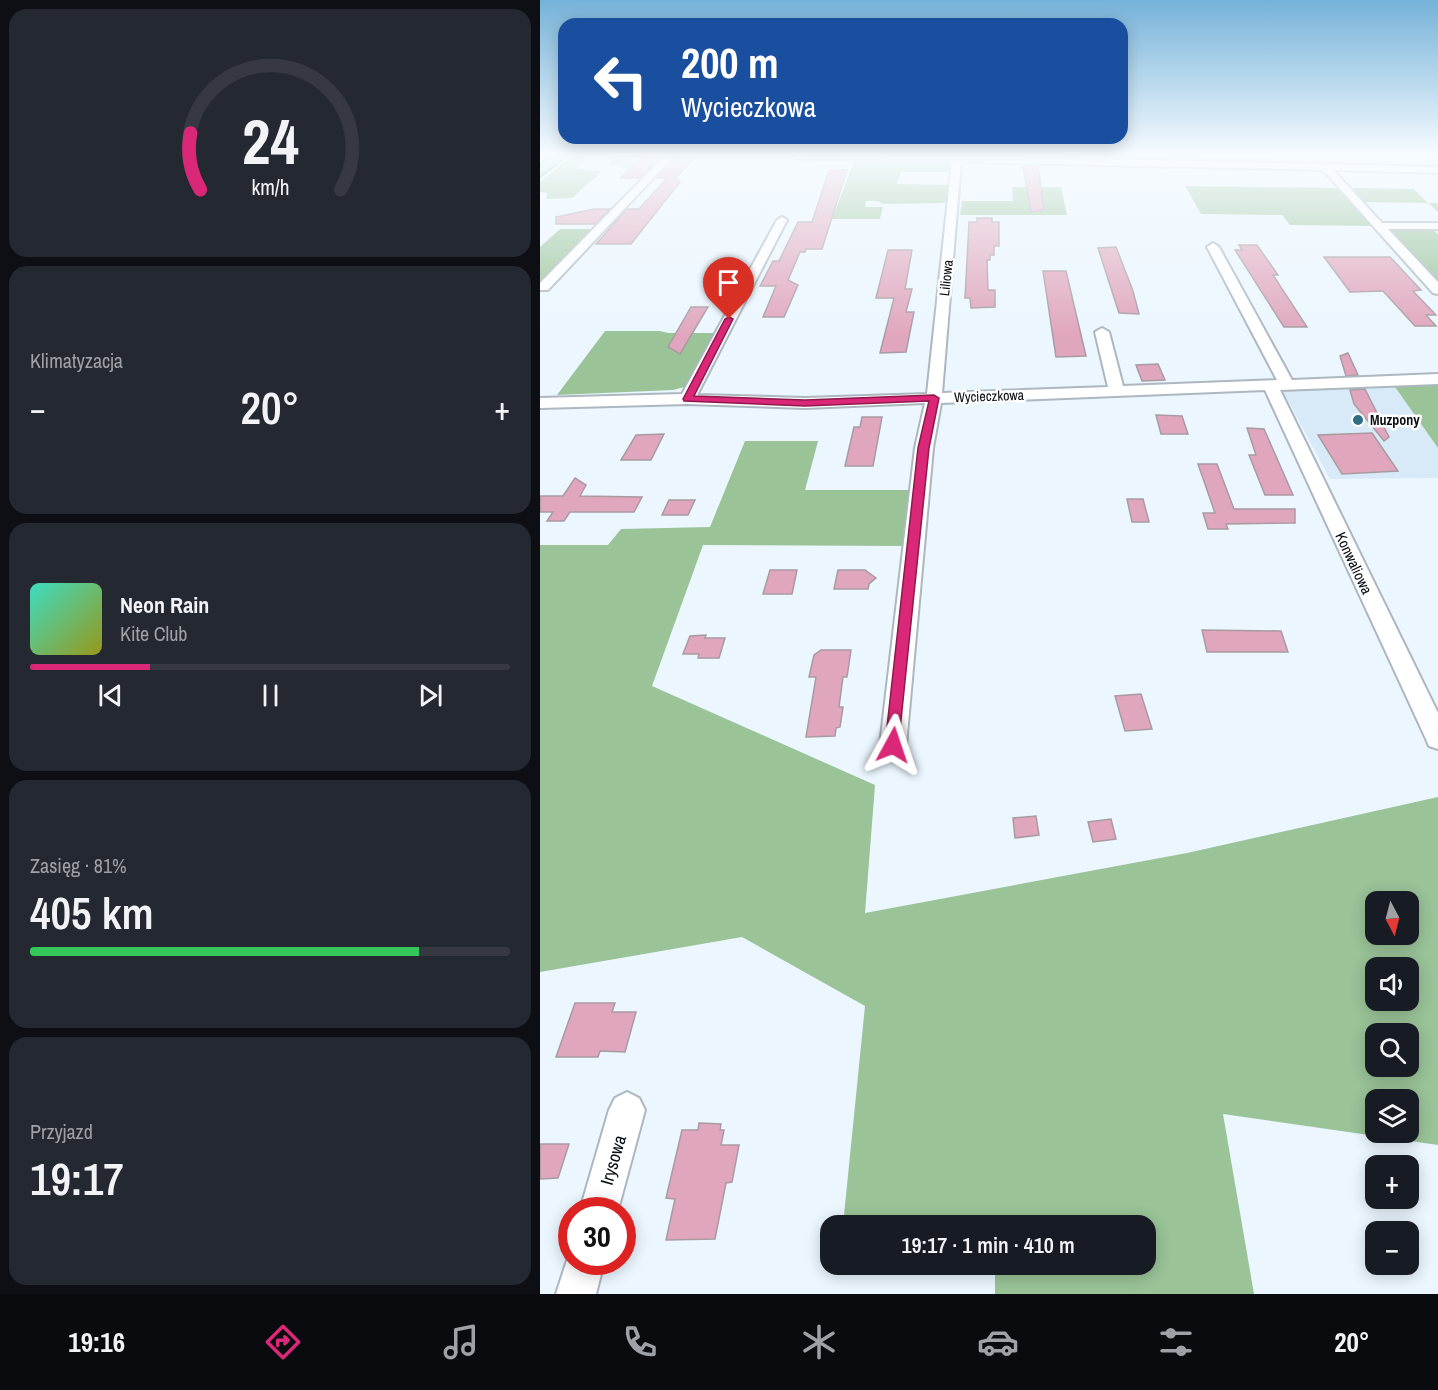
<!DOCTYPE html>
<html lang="pl">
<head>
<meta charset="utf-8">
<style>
	:root { --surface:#171b24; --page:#242831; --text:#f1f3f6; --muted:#9ea1a6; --line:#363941; --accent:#db2777 }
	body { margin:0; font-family:"Archivo Narrow",sans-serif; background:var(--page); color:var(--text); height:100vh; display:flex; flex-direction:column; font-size:22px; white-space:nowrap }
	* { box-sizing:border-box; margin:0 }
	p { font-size:20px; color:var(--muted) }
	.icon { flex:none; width:33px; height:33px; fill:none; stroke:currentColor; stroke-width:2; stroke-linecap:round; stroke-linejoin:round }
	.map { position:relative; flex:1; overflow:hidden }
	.sheet { display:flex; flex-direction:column; gap:9px; padding:9px; background:#0d0f14; width:540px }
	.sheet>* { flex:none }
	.banner { position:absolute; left:18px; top:18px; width:570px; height:126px; border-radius:18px; box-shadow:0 3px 15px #0003; background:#1a4fa0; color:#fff; overflow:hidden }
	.needle { width:39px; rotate:173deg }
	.fabs { position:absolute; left:825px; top:891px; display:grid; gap:12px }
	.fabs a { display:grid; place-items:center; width:54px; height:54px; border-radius:12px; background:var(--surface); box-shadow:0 3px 15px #0003; font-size:30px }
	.speed { position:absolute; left:18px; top:1197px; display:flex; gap:12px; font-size:30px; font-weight:700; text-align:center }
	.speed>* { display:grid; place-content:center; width:78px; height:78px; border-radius:50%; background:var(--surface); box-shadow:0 3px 15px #0003; line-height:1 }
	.speed .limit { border:9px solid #d22; background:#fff; color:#111 }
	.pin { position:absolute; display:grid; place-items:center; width:51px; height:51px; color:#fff; margin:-62px -26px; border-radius:50% 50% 50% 0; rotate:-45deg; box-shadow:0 0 6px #0007 }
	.pin .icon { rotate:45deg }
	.me { position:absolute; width:66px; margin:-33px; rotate:5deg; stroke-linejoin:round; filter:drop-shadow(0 0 4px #0008) }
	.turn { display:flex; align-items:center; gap:21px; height:126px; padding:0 24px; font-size:27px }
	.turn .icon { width:78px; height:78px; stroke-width:2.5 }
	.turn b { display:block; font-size:42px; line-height:51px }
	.big { font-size:45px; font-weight:600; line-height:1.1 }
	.sheet .widget { flex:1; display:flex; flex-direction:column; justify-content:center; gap:9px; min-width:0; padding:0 21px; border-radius:18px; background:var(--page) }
	.sheet .dial { align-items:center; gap:0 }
	.dial svg { height:156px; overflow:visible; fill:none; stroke:var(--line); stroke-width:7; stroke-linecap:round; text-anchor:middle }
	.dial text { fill:var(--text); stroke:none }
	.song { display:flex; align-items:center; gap:18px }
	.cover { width:72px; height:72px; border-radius:9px; background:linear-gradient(135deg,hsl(170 70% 55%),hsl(60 70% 35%)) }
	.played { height:6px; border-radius:3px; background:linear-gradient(90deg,var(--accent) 25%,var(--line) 25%) }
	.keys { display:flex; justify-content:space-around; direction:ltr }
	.heat { display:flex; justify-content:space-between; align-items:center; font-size:33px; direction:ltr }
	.charge { height:9px; border-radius:4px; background:linear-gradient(90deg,#34c759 81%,var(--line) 0) }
	.trip { position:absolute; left:280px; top:1215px; width:336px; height:60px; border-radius:18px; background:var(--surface); box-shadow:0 3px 15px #0003; font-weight:600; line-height:60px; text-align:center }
	.tabs { display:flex; height:96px; justify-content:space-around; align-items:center; background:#090b0e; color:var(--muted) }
	.tabs .icon { width:42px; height:42px }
	.tabs .selected { color:var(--accent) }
	.tabs b { font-size:27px; color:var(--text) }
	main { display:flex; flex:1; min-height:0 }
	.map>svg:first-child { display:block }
	.built { fill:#d8eaf7 }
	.forest { fill:#9ac398; fill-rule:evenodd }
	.building { fill:#e0a6bd; stroke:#a89ba0; stroke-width:1.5 }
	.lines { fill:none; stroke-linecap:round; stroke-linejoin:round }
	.minor-casing { stroke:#acb7bf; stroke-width:4 }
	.major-casing { stroke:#3c8f6a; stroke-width:4 }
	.minor { fill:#fff; fill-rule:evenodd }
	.major { fill:#9ae5c2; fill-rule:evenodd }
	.route { fill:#db2777; stroke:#8e194d; stroke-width:1.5 }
	.poi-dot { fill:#2f6f83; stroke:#fff; stroke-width:2 }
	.labels { text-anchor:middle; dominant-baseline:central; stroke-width:5; stroke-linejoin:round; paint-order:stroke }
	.far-street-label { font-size:14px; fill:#0a0e11; stroke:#fff }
	.far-poi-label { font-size:14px; font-weight:bold; fill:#0a0e11; stroke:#fff; text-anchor:start }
	.street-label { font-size:15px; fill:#0a0e11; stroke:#fff }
	.near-street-label { font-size:18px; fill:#0a0e11; stroke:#fff }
</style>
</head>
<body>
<main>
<section class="sheet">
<div class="widget dial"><svg viewBox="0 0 100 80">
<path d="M14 69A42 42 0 1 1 86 69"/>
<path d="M14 69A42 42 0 0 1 9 40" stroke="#db2777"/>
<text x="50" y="56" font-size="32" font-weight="700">24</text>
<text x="50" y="72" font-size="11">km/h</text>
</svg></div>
<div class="widget"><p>Klimatyzacja</p>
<div class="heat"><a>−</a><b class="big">20°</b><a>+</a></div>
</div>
<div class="widget">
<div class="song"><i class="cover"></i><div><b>Neon Rain</b><p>Kite Club</p></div></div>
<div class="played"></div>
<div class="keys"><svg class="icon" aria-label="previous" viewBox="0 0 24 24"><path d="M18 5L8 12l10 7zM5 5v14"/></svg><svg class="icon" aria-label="pause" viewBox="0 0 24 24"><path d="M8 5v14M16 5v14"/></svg><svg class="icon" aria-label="next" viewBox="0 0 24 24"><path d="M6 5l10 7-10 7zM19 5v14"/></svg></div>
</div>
<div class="widget"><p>Zasięg · 81%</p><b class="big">405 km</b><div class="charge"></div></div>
<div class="widget"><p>Przyjazd</p><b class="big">19:17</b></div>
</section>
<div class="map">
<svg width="898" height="1294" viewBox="0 0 898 1294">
	<rect width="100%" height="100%" fill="#ebf6fe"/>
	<g class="built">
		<polygon points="603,155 728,155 733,164 587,161"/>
		<polygon points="855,386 898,448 898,478 790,479 743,391"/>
	</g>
	<g class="forest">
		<path d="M33,155H100L92,163H121L111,172L69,165L72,159H45L36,169L61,171C53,182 41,187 33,198L6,199L8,193L0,192V182Z"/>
		<polygon points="315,159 414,160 412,172 361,172 357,184 411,185 409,201 402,203 343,204 337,201 326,201 325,207 343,207 340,219 292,219"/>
		<polygon points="645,186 797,188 832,226 750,225 742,215 661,214"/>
		<polygon points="472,187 521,187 527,215 420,215 422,201 473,201"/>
		<polygon points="808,188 874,189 888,203 898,203 898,212 888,203 821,202"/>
		<polygon points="20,229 55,229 0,284 0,247"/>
		<polygon points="854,229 892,229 898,234 898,282 849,232"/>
		<polygon points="65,331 120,331 128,333 176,333 148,386 133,390 17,395"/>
		<polygon points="898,383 898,448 853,384"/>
		<path d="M205,441H278L265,490H370L363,546L163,545L112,686L335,785L325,913L647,853L898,797V1145L683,1114L714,1294H455V1265L606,1264V1226L303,1225L325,1006L202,937L0,972V545H68L81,529L170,527ZM836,902H868V934H836ZM836,968H868V1000H836ZM836,1034H868V1066H836ZM836,1100H868V1132H836Z"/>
	</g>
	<g class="building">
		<polygon points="102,157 121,157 100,178 81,178"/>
		<polygon points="136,157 155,157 136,178 140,182 91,244 56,244 87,209 99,209 127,178 116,178"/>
		<polygon points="483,166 498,166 504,210 491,212"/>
		<polygon points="289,170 307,170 282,249 266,249 265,252 260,252 248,280 258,285 244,317 223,317 236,286 220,286 233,261 239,261 258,222 272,222"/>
		<polygon points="54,209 70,209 55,224 16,224 16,217"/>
		<polygon points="437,218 452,218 452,222 459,222 459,246 454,246 454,255 450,255 450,260 447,260 448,290 455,290 455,307 431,308 430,298 425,298 429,222 437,222"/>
		<polygon points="699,245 717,245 738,275 733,275 767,327 744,327 695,250 702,250"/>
		<polygon points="576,247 593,291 599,314 579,313 558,248"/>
		<polygon points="348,250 372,250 365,289 372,289 366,312 374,312 366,352 340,353 354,298 336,298"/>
		<polygon points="784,257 850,257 881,290 873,291 896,315 886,315 896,326 875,326 843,291 810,292"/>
		<polygon points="503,271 526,271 546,356 516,357"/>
		<polygon points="151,307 168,307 140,354 128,347"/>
		<polygon points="808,353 818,375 806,376 800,356"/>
		<polygon points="618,364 625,380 602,381 596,365"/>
		<polygon points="825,389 849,437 844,441 814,404 810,390"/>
		<polygon points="616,415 642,416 648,434 621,434"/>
		<polygon points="322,417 342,417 333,466 305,466 314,427 320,427"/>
		<polygon points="707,428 724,429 753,495 725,495 709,455 716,455"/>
		<polygon points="832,433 858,471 802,474 778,435"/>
		<polygon points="124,434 111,460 81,460 96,435"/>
		<polygon points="658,464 677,464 694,509 755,509 755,523 686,524 688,529 668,529 663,513 675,513"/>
		<polygon points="35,478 46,485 40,496 102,497 94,512 30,512 24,521 7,521 13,512 0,512 0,496 23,496"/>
		<polygon points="587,499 603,499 609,522 592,522"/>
		<polygon points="129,500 155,500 148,515 122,515"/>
		<polygon points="230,570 257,570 252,594 223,594"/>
		<polygon points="298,570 325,570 336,578 329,584 328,589 294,589"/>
		<polygon points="662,630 741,631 748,652 667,652"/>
		<polygon points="166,635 165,638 185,638 179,658 158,658 159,654 143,654 150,636"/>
		<polygon points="281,650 311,650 307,677 303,677 299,707 303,707 300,727 296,728 295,736 266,737 276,677 269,677 274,655"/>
		<polygon points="601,694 612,729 585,731 575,696"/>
		<polygon points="496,816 499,835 475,838 473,818"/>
		<polygon points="571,819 576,839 553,842 548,822"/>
		<polygon points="35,1003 75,1003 72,1012 96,1012 85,1052 60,1051 58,1057 16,1057"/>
		<polygon points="159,1123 181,1124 180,1130 184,1130 181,1145 199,1145 192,1182 186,1183 175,1239 126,1240 135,1199 126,1198 142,1130 158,1130"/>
		<polygon points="0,1144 29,1144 18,1178 0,1179"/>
	</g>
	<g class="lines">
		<defs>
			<g id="minor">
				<polygon points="126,155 135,155 8,290 0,290 0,283"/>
				<polygon points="252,155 387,155 898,167 898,173 793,170 842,223 898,223 898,229 848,229 898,282 898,294 893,293 783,170 421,162 402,393 568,387 555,332 562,328 569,332 583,386 737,380 667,247 673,243 679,247 752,380 898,374 898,384 740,390 898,713 898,749 889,746 886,739 725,390 401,403 393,448 366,745 362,752 353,755 344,752 340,745 375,448 385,403 265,408 147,404 0,408 0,398 142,394 237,220 242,217 247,220 157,395 265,398 387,394 412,161 256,158"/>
				<polygon points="87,1092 99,1098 105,1110 78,1210 40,1210 69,1110 75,1098"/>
				<polygon points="31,1248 32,1262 64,1262 56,1294 16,1294"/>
			</g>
			<polygon id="major" points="13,155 27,155 0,176 0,166"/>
		</defs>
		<use href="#minor" class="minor-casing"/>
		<use href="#major" class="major-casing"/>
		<use href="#minor" class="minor"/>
		<use href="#major" class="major"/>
	</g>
	<linearGradient id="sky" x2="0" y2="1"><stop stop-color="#75b2d8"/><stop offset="0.46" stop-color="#f6fbff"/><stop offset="1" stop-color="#f6fbff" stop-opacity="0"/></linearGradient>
	<rect width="898" height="336" fill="url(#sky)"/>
	<polygon class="route" points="189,317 193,319 154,396 265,400 394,395 399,398 389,448 358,749 353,751 347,749 345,745 378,448 389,401 265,406 144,401 143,399 185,319"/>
	<circle class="poi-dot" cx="818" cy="420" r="6"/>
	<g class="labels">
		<g class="far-street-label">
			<text transform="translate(406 278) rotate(-84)">Liliowa</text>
			<text transform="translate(449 396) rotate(-2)">Wycieczkowa</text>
		</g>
		<g class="far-poi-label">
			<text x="830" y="420">Muzpony</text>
		</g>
		<g class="street-label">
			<text transform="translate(814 563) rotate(65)">Konwaliowa</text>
		</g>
		<g class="near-street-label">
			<text transform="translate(73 1160) rotate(-74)">Irysowa</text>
		</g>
	</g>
</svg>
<div class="fabs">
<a><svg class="needle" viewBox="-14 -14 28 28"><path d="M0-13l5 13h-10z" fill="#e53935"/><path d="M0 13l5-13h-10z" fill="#9ea1a6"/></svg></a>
<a><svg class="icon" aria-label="sound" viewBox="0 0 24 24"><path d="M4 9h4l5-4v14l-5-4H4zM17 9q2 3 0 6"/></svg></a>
<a><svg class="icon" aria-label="search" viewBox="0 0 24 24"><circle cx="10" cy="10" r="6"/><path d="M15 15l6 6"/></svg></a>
<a><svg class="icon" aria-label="layers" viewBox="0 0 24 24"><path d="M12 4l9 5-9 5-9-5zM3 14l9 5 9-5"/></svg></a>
<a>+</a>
<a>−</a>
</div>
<div class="speed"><div class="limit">30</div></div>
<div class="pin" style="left:189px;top:319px;background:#d93025"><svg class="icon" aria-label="arrive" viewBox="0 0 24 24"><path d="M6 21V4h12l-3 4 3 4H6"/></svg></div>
<svg class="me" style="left:353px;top:745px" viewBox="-20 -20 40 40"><path d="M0-17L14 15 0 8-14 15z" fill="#db2777" stroke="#fff" stroke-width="4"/></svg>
<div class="trip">19:17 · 1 min · 410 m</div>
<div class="banner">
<div class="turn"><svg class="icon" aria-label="left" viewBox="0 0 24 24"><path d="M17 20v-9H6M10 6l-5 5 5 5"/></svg><div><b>200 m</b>Wycieczkowa</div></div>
</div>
</div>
</main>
<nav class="tabs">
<b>19:16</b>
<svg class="icon selected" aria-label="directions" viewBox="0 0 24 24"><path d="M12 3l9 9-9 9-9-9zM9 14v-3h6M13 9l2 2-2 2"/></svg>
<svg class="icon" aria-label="music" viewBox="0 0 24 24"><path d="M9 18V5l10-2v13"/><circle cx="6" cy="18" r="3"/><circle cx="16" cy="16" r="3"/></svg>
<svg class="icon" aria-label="phone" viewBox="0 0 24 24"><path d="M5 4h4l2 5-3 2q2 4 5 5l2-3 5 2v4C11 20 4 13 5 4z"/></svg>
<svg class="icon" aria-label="climate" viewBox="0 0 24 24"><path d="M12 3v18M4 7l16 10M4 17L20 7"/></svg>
<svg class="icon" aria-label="car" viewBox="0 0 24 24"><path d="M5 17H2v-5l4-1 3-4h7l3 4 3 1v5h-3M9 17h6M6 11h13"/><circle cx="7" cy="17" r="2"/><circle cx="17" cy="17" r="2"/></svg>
<svg class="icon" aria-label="filters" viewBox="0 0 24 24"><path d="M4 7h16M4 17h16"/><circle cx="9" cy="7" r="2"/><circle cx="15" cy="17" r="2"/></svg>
<b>20°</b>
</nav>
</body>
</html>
